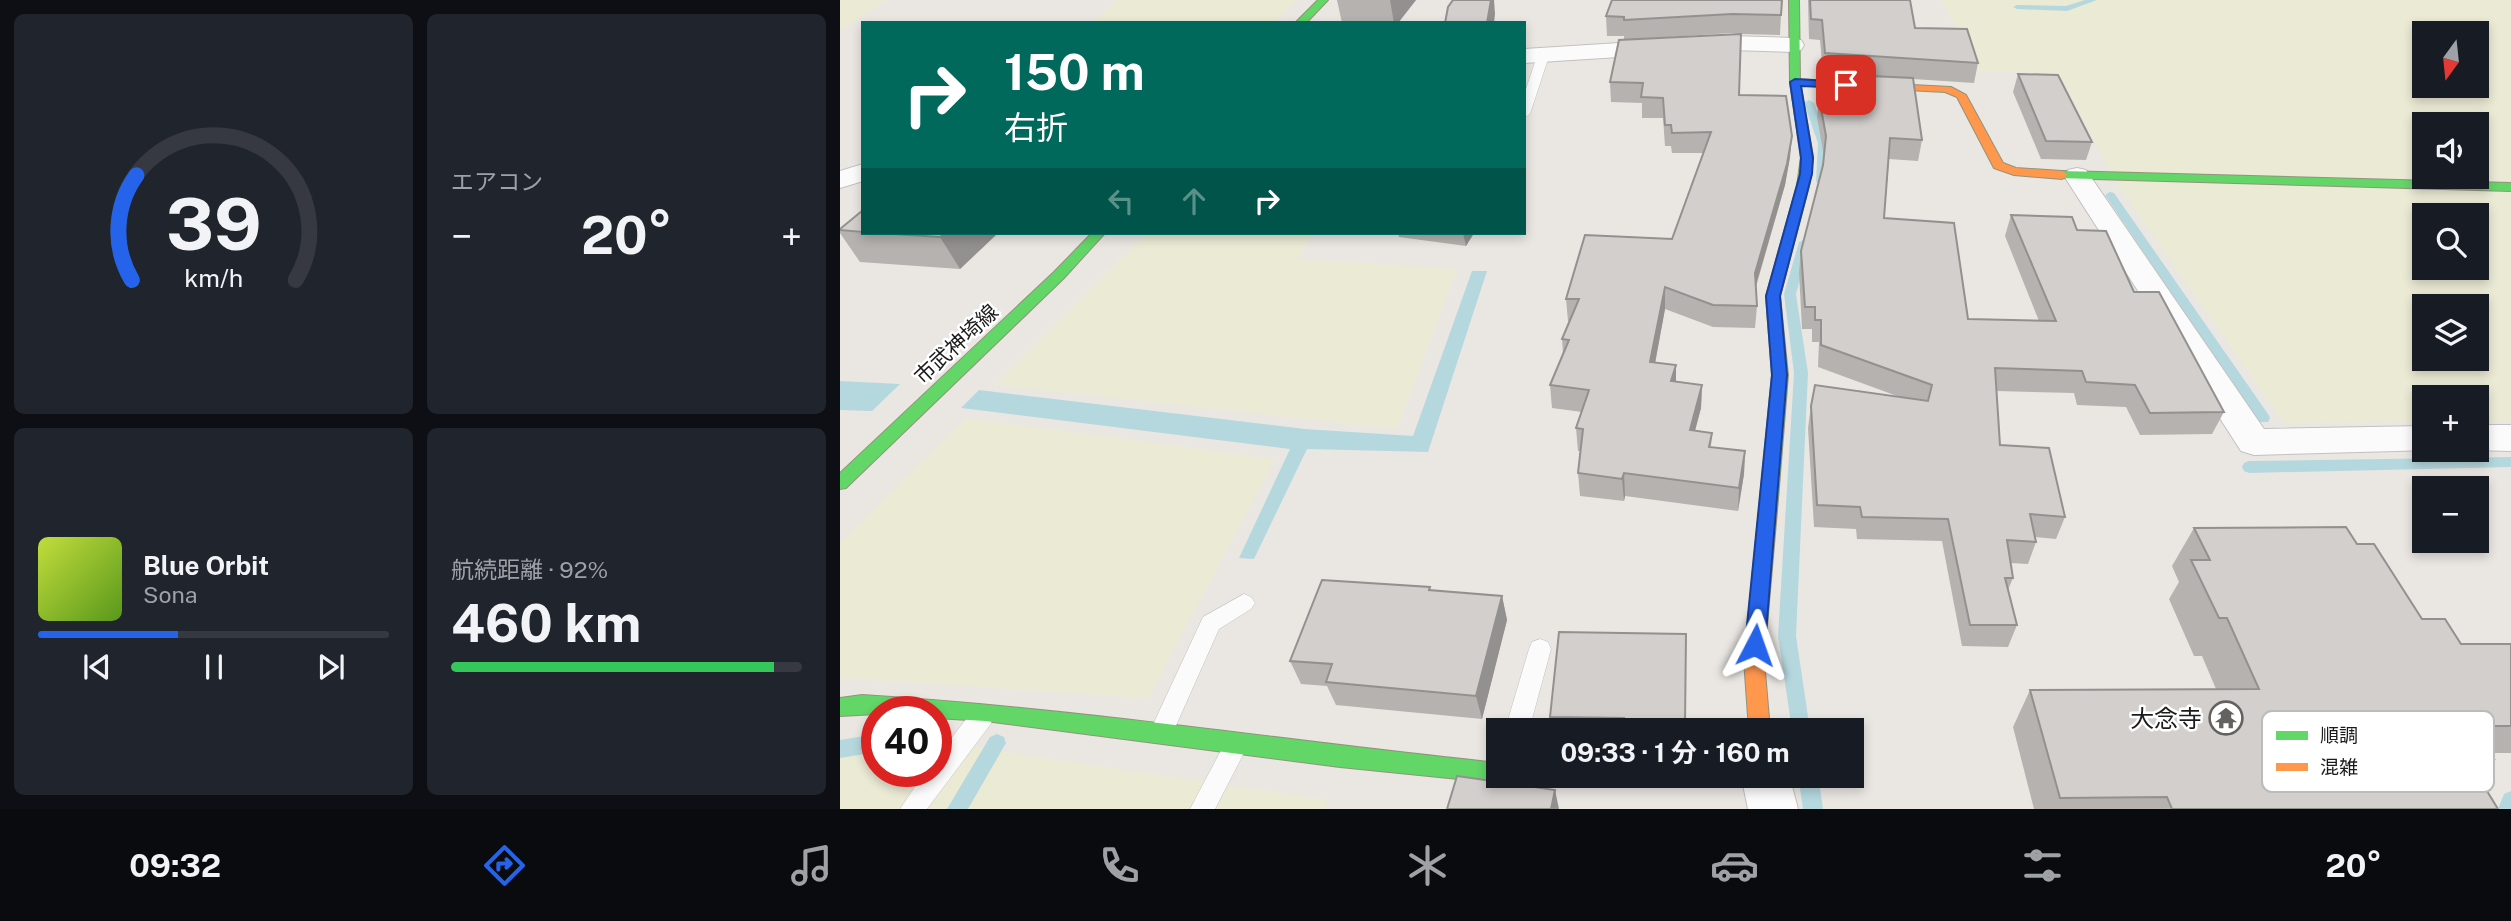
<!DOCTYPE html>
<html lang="ja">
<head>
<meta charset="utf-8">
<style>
	:root { --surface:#171b24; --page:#20242c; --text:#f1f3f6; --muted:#9ea1a6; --line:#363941; --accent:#2563eb }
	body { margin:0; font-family:"Public Sans","Noto Sans JP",sans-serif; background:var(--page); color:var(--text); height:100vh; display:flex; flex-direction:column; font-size:26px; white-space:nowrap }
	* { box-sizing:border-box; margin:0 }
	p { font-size:23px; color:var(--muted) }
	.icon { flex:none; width:38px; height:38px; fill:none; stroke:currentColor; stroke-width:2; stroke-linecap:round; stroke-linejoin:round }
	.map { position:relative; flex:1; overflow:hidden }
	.drawer { display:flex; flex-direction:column; gap:14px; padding:14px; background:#0d0f14; width:840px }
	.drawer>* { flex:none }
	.hud { position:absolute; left:21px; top:21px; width:665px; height:214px; border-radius:0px; box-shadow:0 4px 10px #0003; background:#00695c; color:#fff; overflow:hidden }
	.needle { width:46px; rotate:195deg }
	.controls { position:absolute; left:1572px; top:21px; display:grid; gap:14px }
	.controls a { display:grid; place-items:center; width:77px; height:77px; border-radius:0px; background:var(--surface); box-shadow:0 4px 10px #0003; font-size:35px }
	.speed { position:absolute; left:21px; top:696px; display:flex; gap:14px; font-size:35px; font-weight:700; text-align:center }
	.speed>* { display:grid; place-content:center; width:91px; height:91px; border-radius:50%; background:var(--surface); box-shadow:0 4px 10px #0003; line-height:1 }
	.speed .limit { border:10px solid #d22; background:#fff; color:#111 }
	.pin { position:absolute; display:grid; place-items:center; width:60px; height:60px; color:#fff; margin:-30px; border-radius:14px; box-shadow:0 4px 10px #0006 }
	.me { position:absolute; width:77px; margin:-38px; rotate:4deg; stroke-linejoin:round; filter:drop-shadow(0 0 5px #0008) }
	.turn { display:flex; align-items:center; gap:24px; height:147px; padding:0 28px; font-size:32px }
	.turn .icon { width:91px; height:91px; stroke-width:2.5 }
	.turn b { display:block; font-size:49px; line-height:60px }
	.lanes { display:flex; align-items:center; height:66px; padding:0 28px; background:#0003; justify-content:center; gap:35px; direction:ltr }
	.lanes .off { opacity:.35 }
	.big { font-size:52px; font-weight:700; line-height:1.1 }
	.drawer .widget { flex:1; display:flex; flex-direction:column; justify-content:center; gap:10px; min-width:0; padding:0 24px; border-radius:10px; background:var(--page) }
	.drawer .dial { align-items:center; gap:0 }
	.dial svg { height:182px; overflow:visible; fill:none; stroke:var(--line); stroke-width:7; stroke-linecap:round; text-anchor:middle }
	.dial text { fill:var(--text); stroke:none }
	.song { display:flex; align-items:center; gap:21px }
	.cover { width:84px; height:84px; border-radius:10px; background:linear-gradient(135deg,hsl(70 70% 55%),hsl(90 70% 35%)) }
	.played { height:7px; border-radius:4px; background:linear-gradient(90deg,var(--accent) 40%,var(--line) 40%) }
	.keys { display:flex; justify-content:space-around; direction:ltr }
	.heat { display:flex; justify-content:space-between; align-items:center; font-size:38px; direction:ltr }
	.charge { height:10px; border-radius:5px; background:linear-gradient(90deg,#34c759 92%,var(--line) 0) }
	.drawer .tiles { flex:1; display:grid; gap:14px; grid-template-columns:repeat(2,1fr) }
	.trip { position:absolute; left:646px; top:718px; width:378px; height:70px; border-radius:0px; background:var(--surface); box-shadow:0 4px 10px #0003; font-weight:700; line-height:70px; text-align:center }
	.tabs { display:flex; height:112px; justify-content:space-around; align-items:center; background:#090b0e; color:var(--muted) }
	.tabs .icon { width:49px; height:49px }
	.tabs .active { color:var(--accent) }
	.tabs b { font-size:32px; color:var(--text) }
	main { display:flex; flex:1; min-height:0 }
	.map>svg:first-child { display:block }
	.farmland { fill:#ebead5; fill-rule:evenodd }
	.water { fill:#b5d8df }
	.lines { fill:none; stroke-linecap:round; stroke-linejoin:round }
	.stream { fill:#b5d8df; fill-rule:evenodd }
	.lane-casing { stroke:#c2c1bf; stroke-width:1 }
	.street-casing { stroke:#c2c1bf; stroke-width:2 }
	.fast-casing { stroke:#93937b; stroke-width:2 }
	.slow-casing { stroke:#93937b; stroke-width:2 }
	.lane { fill:#fcfbfb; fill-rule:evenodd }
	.street { fill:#fcfbfb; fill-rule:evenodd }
	.fast { fill:#63d668; fill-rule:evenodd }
	.slow { fill:#ff974d; fill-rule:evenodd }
	.wall { fill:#b5b2af; fill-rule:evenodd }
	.shaded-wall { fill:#93918f }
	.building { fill:#d2cfcc; stroke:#93918f; stroke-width:2 }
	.route { fill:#2563eb; stroke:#184099; stroke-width:2 }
	.labels { text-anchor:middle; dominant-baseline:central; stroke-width:5; stroke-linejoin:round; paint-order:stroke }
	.street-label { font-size:21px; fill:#1b1b1b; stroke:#fff }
	.near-poi-label { font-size:24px; fill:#1b1b1b; stroke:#fff; text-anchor:end }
	.key { fill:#fff; stroke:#bbb; stroke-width:2 }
	.key-label { font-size:19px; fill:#1b1b1b }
</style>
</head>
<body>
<main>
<section class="drawer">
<div class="tiles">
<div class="widget dial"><svg viewBox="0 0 100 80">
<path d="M14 69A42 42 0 1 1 86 69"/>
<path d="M14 69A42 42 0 0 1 16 23" stroke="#2563eb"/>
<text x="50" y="56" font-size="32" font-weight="700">39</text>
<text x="50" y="72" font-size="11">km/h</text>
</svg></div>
<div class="widget"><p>エアコン</p>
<div class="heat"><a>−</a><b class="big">20°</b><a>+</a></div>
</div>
<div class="widget">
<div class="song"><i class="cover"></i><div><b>Blue Orbit</b><p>Sona</p></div></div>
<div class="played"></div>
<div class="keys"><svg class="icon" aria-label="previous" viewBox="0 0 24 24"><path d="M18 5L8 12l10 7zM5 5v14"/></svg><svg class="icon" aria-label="pause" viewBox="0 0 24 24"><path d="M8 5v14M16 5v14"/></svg><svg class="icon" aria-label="next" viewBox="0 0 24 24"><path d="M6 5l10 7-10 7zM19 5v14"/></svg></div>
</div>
<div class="widget"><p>航続距離 · 92%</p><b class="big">460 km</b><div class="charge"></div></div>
</div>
</section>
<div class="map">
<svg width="1671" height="809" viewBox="0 0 1671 809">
	<rect width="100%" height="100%" fill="#eae7e3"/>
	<g class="farmland">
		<polygon points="0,0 47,0 0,31"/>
		<polygon points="277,0 457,0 434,23 251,23"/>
		<path d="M1101,0H1671V422H1636V397H1584V422L1444,423L1276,182L1219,73L1139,71ZM1584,33H1636V86H1584ZM1584,124H1636V177H1584ZM1584,215H1636V268H1584ZM1584,306H1636V359H1584Z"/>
		<polygon points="306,233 473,233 458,259 617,269 557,429 155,385"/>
		<polygon points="126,418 435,459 308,698 0,678 0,543"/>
		<polygon points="112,744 488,800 484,809 0,809 0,755 37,751 37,772 96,772 96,745"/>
	</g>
	<g class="water">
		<polygon points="632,271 647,271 588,452 467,449 414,559 399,558 450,449 121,408 139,390 465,429 573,436"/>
		<polygon points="0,381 60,384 32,411 0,410"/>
	</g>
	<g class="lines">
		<g class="stream">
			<polygon points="1245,0 1257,0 1227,11 1177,9 1173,7 1177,5 1226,6"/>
			<polygon points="969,100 974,103 988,143 986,182 981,185 976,182 978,143 964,103"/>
			<polygon points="1270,192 1274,193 1428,414 1430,418 1428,422 1418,422 1265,195"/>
			<polygon points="965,239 971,242 956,294 968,373 956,636 970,730 952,730 938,636 954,373 944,294 959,242"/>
			<polygon points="1671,457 1671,467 1409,473 1404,471 1402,467 1404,463 1409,461"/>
			<polygon points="37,734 37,752 0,758 0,740"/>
			<polygon points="157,734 164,737 166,743 128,809 107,809 150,737"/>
			<polygon points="958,775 978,775 983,809 963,809"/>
			<polygon points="1671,791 1671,809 1658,809 1664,794"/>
		</g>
		<defs>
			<g id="lane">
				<polygon points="703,53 709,56 690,114 684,118 684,95 697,56"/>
				<polygon points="404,594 411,597 415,603 411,609 379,629 330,739 322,742 314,739 310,731 363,617"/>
				<polygon points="700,639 708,642 711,649 689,730 665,730 689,649 692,642"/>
				<polygon points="142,706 150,709 154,717 150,725 87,809 60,809 85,772 96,772 96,758 134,709"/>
				<polygon points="395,736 403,739 407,747 375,809 350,809 387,739"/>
			</g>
			<g id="street">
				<polygon points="891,36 953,38 961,40 964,45 961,50 953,52 891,50 684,63 684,49"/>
				<polygon points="23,164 23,181 0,188 0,171"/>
				<polygon points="1237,168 1246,170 1424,429 1584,426 1584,450 1592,450 1414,455 1401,451 1224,176 1228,170"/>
				<polygon points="1636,425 1671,425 1671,451 1632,450 1636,450"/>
				<polygon points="901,775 949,775 958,809 908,809"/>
			</g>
			<g id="fast">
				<polygon points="478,0 488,0 466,23 455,23"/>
				<polygon points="949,0 959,0 960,82 973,157 969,186 940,296 948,375 938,499 935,504 923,504 920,499 932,375 926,296 957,186 961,157 950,82"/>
				<polygon points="1222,171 1671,183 1671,191 1218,178 1216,175"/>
				<polygon points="252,233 265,233 224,278 6,488 0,489 0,473 214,272"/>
				<path d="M22,695C235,708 446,741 658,763V775H668L666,780L658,783L500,767L145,721L96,718V712H37V714L0,716V698Z"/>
			</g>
			<g id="slow">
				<polygon points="955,79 1111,87 1126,95 1163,163 1176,168 1222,171 1228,175 1222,179 1174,175 1154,168 1117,97 1105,92 951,84 950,82"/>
				<polygon points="929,492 935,494 938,499 924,660 930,730 909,730 904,660 920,499 923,494"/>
			</g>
		</defs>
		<use href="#lane" class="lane-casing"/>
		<use href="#street" class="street-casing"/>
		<use href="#fast" class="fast-casing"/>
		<use href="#slow" class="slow-casing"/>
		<use href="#lane" class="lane"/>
		<use href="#street" class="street"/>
		<use href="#fast" class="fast"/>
		<use href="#slow" class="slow"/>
	</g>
	<g class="wall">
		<polygon points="497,0 576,0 558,23 502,23"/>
		<path d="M772,0L941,15L940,35L901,34L899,95L950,157L945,185L916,287L917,306L915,328L873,327L825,309L815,363L836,382L862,385L861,408L855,431L872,433L871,447L905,451L904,474L898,511L785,496L784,501L740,496L738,473L740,451H738L736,428L742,412L712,408L710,385L723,354L722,339L729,321H728L726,299L832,239L864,153H832L831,146H825L823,118H802V103L771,102L770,82L784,40V36H767L766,16ZM891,33L901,34L799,39Z"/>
		<polygon points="968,0 1070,0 1075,28 1138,63 1134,83 1073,79 1082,140 1078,161 1049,159 1044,218 1128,319 1199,321 1165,236 1171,215 1237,230 1294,292 1384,412 1372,434 1300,435 1286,407 1237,405 1234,393 1156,391 1160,445 1225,517 1216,539 1195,537 1196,542 1188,564 1170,563 1173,578 1168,590 1177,625 1168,647 1122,646 1102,541 1017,539 1016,529 974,527 968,428 971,406 1057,396 978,367 979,342 972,342 972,329 962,329 959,272 961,251 983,167 984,157 977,117 979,97 985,98 987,74 1015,75 983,73 980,40 969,39"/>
		<polygon points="1178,74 1252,142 1246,160 1201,159 1173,92"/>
		<polygon points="23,210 23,233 158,233 120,269 20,262 0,233 0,229"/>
		<polygon points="558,233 634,233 626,246 559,237"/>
		<polygon points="1354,528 1517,544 1582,619 1621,644 1671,644 1671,753 1654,753 1651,755 1654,759 1637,774 1658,809 1194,809 1173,727 1190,690 1376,689 1362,656 1354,656 1329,599 1339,582 1332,566"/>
		<polygon points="590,587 591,590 662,596 667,620 642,719 496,705 487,686 461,684 450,661"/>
		<polygon points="846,634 845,730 712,730 710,717"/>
	</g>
	<g class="shaded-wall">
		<polygon points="550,0 576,0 558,23 554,23"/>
		<polygon points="651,0 654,0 655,14 654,23 647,23"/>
		<polygon points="952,136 950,157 945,185 913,295 915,273"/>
		<polygon points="105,233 158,233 120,269 100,237"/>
		<polygon points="623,233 634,233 626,246"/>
		<polygon points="825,287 825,309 811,385 810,362"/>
		<polygon points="836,365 836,388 831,381"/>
		<polygon points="862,385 861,408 849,453 850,430"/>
		<polygon points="905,451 904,474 898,511 899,488"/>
		<polygon points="784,473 785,496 784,501 782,479"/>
		<polygon points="662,596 667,620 642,719 636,696"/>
		<polygon points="715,790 719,809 711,809"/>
	</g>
	<g class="building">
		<polygon points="613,0 651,0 647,23 605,23 608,7"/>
		<polygon points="772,0 942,0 941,15 892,14 784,20 784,17 766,16"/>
		<polygon points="970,0 1070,0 1075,28 1127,29 1138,63 985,53 982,20 971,19"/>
		<polygon points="901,34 899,95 946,96 952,136 947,164 915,273 917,306 873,305 825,287 810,362 836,365 831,381 862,385 850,430 872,433 869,447 905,451 899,488 784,473 782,479 738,473 743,429 736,428 749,390 710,385 729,340 722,339 739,299 726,299 745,235 832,239 871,132 832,133 831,125 825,125 823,98 801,97 803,83 770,82 779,40"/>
		<polygon points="987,74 1073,78 1082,140 1050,138 1044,218 1114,223 1128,319 1216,321 1171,215 1232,217 1237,230 1266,231 1294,292 1319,292 1384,412 1310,413 1295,385 1246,382 1242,371 1155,368 1160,445 1209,448 1225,517 1190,514 1196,542 1167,540 1173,578 1165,578 1177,625 1130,625 1108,519 1022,517 1020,507 977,505 971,406 975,385 1088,401 1092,385 981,345 981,320 975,320 975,307 965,307 961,251 983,165 986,136 979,97 989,98"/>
		<polygon points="1178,74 1218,75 1252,142 1206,141"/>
		<polygon points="23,210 23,232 0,230 0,229"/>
		<polygon points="39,233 105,233 100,237"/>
		<polygon points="1506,527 1517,544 1534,544 1582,619 1605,619 1621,644 1671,644 1671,726 1633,726 1654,759 1628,760 1658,809 1332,809 1327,797 1220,798 1190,690 1419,689 1387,618 1379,618 1351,560 1370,560 1354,528"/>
		<polygon points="482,580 590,587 589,590 662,596 636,696 486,682 492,664 450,661"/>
		<polygon points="719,632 846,634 845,725 784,724 784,718 710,717"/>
		<polygon points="617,776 715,790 711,809 607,809"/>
	</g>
	<polygon class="route" points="955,79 1006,82 1011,85 1006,88 961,86 973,158 972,174 940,296 947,375 925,645 922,651 915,654 908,651 905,645 932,375 926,296 960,174 961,158 950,82"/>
	<defs>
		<symbol id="temple-ring" viewBox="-11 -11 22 22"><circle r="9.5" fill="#fff" stroke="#636261" stroke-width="1.5"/><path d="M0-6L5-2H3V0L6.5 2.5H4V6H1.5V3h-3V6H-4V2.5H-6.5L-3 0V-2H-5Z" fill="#636261"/></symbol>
	</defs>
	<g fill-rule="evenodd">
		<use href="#temple-ring" x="1367" y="699" width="38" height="38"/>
	</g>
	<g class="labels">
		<g class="street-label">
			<text transform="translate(116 344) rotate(-43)">市武神埼線</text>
		</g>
		<g class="near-poi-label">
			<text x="1362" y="718">大念寺</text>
		</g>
	</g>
	<rect x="1422" y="711" width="232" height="81" rx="10" class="key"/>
	<rect x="1436" y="731" width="32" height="9" fill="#63d668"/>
	<rect x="1436" y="763" width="32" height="8" fill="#ff974d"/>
	<g class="key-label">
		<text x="1480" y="742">順調</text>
		<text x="1480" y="774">混雑</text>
	</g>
</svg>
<div class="controls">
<a><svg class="needle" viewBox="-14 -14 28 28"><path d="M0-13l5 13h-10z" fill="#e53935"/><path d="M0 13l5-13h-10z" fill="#9ea1a6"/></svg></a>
<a><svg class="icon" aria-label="sound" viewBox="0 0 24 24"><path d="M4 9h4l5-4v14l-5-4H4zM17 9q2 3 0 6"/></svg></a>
<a><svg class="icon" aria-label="search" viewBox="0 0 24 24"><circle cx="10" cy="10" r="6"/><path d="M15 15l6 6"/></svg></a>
<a><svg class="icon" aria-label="layers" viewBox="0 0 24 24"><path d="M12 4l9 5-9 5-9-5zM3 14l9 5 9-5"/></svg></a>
<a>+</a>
<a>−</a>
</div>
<div class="speed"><div class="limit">40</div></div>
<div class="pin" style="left:1006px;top:85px;background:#d93025"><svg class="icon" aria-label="arrive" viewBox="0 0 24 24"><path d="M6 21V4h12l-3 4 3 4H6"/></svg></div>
<svg class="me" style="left:915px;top:645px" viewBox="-20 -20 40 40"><path d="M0-17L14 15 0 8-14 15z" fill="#2563eb" stroke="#fff" stroke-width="4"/></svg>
<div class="trip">09:33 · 1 分 · 160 m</div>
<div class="hud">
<div class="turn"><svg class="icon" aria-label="right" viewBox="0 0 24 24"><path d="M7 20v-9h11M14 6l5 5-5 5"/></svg><div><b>150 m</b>右折</div></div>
<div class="lanes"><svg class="icon off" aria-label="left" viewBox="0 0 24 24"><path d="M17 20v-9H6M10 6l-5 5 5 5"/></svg><svg class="icon off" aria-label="ahead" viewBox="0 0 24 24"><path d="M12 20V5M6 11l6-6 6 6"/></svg><svg class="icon" aria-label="right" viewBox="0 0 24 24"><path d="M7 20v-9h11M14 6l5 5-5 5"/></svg></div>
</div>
</div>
</main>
<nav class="tabs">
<b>09:32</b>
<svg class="icon active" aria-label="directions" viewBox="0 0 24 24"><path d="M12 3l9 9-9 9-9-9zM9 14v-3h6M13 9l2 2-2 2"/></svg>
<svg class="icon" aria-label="music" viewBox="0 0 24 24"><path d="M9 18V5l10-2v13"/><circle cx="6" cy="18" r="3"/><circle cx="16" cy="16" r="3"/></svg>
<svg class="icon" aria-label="phone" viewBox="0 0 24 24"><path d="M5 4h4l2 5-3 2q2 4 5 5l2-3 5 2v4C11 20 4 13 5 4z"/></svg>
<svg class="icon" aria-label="climate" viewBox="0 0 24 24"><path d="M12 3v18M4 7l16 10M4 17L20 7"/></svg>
<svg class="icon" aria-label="car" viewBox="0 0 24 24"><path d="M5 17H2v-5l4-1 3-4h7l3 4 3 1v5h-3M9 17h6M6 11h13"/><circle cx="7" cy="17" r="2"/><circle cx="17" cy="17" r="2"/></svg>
<svg class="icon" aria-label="filters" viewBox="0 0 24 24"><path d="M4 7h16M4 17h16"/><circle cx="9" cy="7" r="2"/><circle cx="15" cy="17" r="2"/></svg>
<b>20°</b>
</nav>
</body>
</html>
